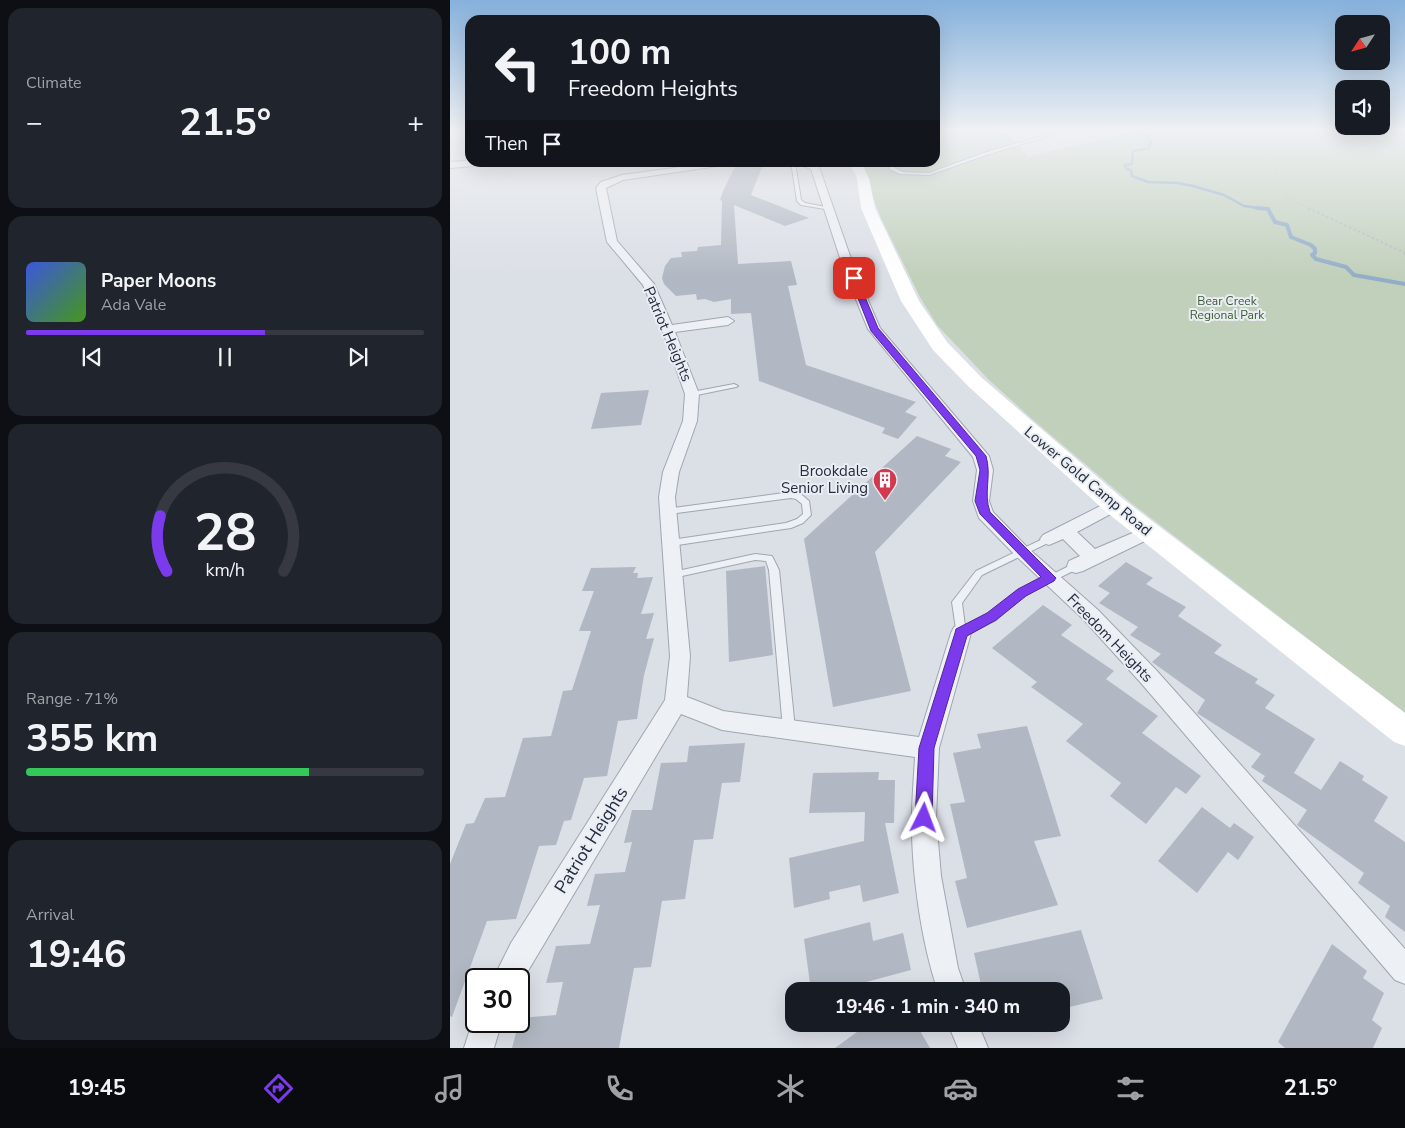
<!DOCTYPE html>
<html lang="en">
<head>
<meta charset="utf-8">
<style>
	:root { --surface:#171b24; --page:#20242c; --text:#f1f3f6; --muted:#9ea1a6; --line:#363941; --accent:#7c3aed }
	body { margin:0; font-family:"Nunito Sans",sans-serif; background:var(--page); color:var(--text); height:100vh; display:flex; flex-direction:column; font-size:19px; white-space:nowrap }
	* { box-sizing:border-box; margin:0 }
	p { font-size:16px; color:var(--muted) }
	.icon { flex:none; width:28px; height:28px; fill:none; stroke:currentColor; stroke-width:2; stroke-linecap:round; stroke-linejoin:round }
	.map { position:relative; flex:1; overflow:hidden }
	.side { display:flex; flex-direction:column; gap:8px; padding:8px; background:#0d0f14; width:450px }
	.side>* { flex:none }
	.top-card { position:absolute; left:15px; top:15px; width:475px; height:152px; border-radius:15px; box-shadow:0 5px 20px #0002; background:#171b24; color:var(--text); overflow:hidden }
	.needle { width:32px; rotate:234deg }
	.buttons { position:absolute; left:885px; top:15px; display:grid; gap:10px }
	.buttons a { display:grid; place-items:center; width:55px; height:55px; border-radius:10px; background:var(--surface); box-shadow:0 5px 20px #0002; font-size:25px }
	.speed { position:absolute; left:15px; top:968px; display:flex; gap:10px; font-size:25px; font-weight:700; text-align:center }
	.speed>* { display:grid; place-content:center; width:65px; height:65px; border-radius:50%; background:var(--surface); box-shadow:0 5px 20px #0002; line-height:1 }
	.speed .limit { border:2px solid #111; border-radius:8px; background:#fff; color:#111 }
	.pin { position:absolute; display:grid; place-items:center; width:42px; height:42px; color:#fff; margin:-21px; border-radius:10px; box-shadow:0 2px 8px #0006 }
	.me { position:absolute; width:55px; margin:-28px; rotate:3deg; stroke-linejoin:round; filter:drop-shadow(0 0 4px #0008) }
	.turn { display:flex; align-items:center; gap:18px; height:105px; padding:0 20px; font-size:22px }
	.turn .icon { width:65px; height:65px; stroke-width:2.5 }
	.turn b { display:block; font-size:35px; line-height:42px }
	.then { display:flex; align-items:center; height:48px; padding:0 20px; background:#0003; gap:10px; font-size:19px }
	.big { font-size:38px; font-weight:700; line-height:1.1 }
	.side .widget { flex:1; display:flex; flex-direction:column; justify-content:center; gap:8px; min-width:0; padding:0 18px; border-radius:15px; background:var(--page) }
	.side .dial { align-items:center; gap:0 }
	.dial svg { height:130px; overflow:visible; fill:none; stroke:var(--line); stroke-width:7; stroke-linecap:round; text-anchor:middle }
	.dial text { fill:var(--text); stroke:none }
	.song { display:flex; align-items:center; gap:15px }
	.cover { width:60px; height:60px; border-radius:8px; background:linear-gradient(135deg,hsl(230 70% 55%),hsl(100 70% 35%)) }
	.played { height:5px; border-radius:2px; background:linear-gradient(90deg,var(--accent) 60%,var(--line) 60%) }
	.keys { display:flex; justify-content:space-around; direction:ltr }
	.heat { display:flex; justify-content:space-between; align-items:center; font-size:28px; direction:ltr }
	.charge { height:8px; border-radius:4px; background:linear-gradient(90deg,#34c759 71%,var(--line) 0) }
	.trip { position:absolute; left:335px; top:982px; width:285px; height:50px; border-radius:15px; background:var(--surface); box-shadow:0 5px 20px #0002; font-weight:700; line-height:50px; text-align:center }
	.menu { display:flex; height:80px; justify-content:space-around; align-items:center; background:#090b0e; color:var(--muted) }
	.menu .icon { width:35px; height:35px }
	.menu .on { color:var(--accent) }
	.menu b { font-size:22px; color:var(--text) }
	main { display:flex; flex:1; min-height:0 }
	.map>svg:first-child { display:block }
	.green { fill:#c1d0bb }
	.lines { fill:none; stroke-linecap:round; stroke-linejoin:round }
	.stream-far1 { stroke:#93adc9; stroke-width:2.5 }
	.stream { stroke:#93adc9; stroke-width:4 }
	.building { fill:#b2b8c3 }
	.lane-casing { stroke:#a0a6b0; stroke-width:2 }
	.street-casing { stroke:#a0a6b0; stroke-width:2 }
	.path-far1 { stroke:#b9bdc4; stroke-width:1; stroke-dasharray:2 2; stroke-linecap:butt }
	.path { stroke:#b9bdc4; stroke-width:2; stroke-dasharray:2.5 2.5; stroke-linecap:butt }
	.lane { fill:#edf0f4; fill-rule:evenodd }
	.street { fill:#edf0f4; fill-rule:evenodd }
	.secondary { fill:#fff; fill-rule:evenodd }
	.route { fill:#7c3aed; stroke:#51269a }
	.labels { text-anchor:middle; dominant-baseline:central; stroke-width:4; stroke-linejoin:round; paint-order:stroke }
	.far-park-label { font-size:12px; fill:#395931; stroke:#eaeef4 }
	.street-label { font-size:15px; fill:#242d3d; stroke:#eaeef4 }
	.poi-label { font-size:15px; fill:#242d3d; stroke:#eaeef4; text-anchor:end }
	.near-street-label { font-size:18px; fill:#242d3d; stroke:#eaeef4 }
</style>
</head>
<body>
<main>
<section class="side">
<div class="widget"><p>Climate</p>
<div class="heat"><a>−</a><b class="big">21.5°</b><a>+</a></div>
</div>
<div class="widget">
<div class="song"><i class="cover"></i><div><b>Paper Moons</b><p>Ada Vale</p></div></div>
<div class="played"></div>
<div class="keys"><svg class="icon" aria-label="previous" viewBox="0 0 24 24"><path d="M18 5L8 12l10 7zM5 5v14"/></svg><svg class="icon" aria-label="pause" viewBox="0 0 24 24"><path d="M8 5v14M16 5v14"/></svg><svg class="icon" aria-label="next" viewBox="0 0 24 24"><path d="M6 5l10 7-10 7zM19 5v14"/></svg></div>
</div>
<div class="widget dial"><svg viewBox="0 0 100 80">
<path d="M14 69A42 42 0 1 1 86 69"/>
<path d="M14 69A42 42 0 0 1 10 35" stroke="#7c3aed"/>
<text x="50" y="56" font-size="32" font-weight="700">28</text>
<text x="50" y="72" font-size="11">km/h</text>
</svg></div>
<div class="widget"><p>Range · 71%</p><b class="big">355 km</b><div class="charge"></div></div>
<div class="widget"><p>Arrival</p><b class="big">19:46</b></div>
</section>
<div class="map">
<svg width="955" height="1048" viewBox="0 0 955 1048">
	<rect width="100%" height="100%" fill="#dbdfe6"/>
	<polygon class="green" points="485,129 554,129 578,157 692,129 955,129 955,713 680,502 582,419 539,380 487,325 470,297 431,218 409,163 485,162"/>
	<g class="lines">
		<polyline class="stream-far1" points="687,129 694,133 701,141 699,148 683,151 682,164 674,165 677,169 681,170 682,176 698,182 728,183 743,186 774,195 794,206 817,209"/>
		<polyline class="stream" points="807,208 818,209 825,222 837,225 841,237 861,245 865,249 865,253 862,255 866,259 896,267 904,275 955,284"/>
	</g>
	<g class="building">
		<polygon points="297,162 307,162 307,167 312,167 301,195 359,218 335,226 284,205 288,264 341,261 347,285 338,286 356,365 466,402 455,412 467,417 448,439 432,433 435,428 309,381 301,313 281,314 281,299 264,302 255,299 247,300 246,294 226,296 214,284 212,278 215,266 221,258 232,257 231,252 247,251 248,247 271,245 272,201 270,200 273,191 286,165"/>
		<polygon points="199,390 191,425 141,429 151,393"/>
		<polygon points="467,436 501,449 495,456 511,462 425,552 461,691 383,707 354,539"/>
		<polygon points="676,562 703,578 696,584 736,607 728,616 772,645 764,653 808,679 805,683 825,695 815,708 865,739 844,773 871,790 890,761 914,776 912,780 938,797 924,821 955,842 955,932 935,917 940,906 908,883 914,873 847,825 857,810 812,781 815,776 801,767 811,754 747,713 755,700 702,662 711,654 680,635 688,627 649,603 660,593 648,586"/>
		<polygon points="315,566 323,655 279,662 276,571"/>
		<polygon points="186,567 183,573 188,573 187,578 203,577 191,614 204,613 196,639 204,638 194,675 187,719 168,721 157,776 134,778 121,820 114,821 106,845 89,846 66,919 37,921 2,1017 0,1016 0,864 16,824 24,823 35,798 55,797 73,738 101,736 113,691 122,690 141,631 129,631 144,591 132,591 141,568"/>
		<polygon points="593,605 622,625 611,635 664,671 656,679 708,716 692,733 751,776 736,794 726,787 696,824 660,796 671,783 616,741 633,724 581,687 587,682 542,648"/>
		<polygon points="577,726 611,836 584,841 608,905 517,928 505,881 517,878 500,804 515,802 503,753 531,748 527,734"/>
		<polygon points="295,743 290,782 272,783 263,839 244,840 235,899 212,901 201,967 184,968 169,1048 62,1048 70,1018 106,1015 113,982 96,983 106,946 140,944 150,905 137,906 145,874 175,872 182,842 174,843 182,810 202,810 211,763 237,762 239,746"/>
		<polygon points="429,772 428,780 445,780 444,823 435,823 449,893 413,902 410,885 379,892 380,899 344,908 339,858 414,841 415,812 359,813 363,773"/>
		<polygon points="752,807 780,828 784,823 804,837 788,860 778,852 747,893 708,861"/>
		<polygon points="420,922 423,941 453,933 461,970 383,991 361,991 354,939"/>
		<polygon points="631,930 653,999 611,1009 611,991 539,991 537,984 531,985 524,953"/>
		<polygon points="882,944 917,971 913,978 934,993 922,1020 932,1028 923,1048 835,1048 828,1042"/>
		<polygon points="418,1024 466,1024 480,1048 385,1048"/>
	</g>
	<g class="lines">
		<defs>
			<g id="lane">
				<polygon points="615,129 621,129 536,155 479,175 450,174 441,170 436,162 440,162 445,168 453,172 479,173 534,153"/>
				<polygon points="341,162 345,162 351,200 355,203 381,208 381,210 351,205 347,201"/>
				<polygon points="284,384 288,386 286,387 242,396 238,394 242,392"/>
				<polygon points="341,492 352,495 359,501 361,515 353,523 341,528 221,546 217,543 221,540 336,523 347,519 353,514 352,504 346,499 341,498 219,514 216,513 215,511 216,509"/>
				<polygon points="599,536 603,539 602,541 532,575 512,603 515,626 538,614 569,591 623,564 629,564 631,566 629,568 575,595 546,620 515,636 511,637 507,636 502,602 526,571"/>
				<polygon points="305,554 322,556 329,570 345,729 343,732 339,734 335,732 333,729 319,570 316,561 305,560 223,578 220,577 218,575 220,573 223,572"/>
			</g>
			<g id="street">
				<polygon points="17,142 20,142 20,162 47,162 46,164 0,168 0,162 16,161"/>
				<path d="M268,162H295L173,180L156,188L167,241L204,284L222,325L278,317L284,321L278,325L225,332L249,394L247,421L229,472L225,497L240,656L237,697L273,711L469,737L501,633L504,627L511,625L518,627L521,633L489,748L486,818L491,876L508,968L516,991H488C471,942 461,869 462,818C462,797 464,777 465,757L272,730L231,714L69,986V979H43L61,943L215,700L220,656L209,497L213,472L233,421L235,394L212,329L193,285L157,242L146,188L151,182L172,175Z"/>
				<polygon points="342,162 358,162 369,167 405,270 430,328 539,456 543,470 539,501 543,512 578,548 648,610 707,671 955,949 955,984 945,980 691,683 634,620 566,556 529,518 523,501 527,470 523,457 418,329 394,270 361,169"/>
				<polygon points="664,499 670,501 673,505 670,509 627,532 645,549 699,526 705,528 708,532 705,536 633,571 626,573 619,571 617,566 619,561 630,556 613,539 599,545 593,543 590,539 593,535"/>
				<polygon points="26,1011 26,1021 52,1021 44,1048 14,1048"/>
				<polygon points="498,1024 528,1024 538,1048 508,1048"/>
			</g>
		</defs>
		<use href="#lane" class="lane-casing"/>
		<use href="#street" class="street-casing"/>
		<g class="path-far1">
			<path d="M835,129L814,145C835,164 821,170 830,188C836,199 850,204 860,209"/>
			<polyline points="913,129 925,143 955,153"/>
		</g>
		<polyline class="path" points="858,208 955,253"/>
		<use href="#lane" class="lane"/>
		<use href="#street" class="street"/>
		<polygon class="secondary" points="399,162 411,162 419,178 425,208 469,301 497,342 532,378 673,499 955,713 955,746 944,742 655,511 518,386 483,350 451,301 411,208 407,178"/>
	</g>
	<linearGradient id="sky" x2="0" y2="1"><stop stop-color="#86b1dc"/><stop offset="0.47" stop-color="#eff1f4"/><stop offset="1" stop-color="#eff1f4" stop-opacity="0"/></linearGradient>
	<rect width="955" height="276" fill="url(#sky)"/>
	<path class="route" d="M401,276L407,278L428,328L536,456C542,477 533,492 540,512L606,578L604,581L576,596L546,620L517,636L484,748L482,818L479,823L474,826L468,823L465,818L469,748L505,633L506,629L537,613L568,589L591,577L530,514L525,501L530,470L526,456L421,331L400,278Z"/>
	<defs>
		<symbol id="building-pin" viewBox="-11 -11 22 30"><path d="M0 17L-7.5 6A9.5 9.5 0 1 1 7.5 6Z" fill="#d3384f" stroke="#eaeef4"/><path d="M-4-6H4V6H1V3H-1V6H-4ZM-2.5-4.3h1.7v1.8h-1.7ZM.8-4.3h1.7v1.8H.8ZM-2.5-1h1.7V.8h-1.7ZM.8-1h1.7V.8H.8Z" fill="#fff"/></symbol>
	</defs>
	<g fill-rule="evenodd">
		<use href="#building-pin" x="421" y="466" width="28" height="38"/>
	</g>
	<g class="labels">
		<g class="far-park-label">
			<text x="777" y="301">Bear Creek<tspan x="777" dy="14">Regional Park</tspan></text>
		</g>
		<g class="street-label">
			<text transform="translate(218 334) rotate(67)">Patriot Heights</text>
			<text transform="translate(638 481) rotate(40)">Lower Gold Camp Road</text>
			<text transform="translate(660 638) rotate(46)">Freedom Heights</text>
		</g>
		<g class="poi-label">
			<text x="418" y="471">Brookdale<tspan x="418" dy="17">Senior Living</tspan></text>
		</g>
		<g class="near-street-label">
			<text transform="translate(141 840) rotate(-58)">Patriot Heights</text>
		</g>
	</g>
</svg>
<div class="buttons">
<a><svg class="needle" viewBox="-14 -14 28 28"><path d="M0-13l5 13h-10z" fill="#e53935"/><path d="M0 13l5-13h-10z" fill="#9ea1a6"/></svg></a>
<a><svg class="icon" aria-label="sound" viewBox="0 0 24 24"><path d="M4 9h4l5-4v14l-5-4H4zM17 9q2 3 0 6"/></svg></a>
</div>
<div class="speed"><div class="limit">30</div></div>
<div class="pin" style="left:404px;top:278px;background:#d93025"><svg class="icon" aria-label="arrive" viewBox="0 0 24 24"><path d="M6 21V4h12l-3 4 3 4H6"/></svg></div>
<svg class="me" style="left:474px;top:818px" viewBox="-20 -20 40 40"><path d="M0-17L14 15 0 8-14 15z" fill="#7c3aed" stroke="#fff" stroke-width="4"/></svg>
<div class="trip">19:46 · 1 min · 340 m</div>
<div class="top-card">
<div class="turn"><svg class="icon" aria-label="left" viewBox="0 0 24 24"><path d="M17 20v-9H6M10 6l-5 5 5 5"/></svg><div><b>100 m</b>Freedom Heights</div></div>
<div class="then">Then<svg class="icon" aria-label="arrive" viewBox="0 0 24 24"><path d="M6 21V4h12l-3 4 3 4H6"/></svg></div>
</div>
</div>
</main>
<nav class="menu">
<b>19:45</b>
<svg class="icon on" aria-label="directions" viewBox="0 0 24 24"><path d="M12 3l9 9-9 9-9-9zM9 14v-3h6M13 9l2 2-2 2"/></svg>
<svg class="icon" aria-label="music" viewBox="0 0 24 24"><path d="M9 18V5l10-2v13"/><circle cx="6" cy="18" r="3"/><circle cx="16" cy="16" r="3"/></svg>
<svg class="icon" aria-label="phone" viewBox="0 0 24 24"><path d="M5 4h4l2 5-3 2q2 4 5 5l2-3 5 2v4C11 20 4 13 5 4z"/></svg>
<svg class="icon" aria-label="climate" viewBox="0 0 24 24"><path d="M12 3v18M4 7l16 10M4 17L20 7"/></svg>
<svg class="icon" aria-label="car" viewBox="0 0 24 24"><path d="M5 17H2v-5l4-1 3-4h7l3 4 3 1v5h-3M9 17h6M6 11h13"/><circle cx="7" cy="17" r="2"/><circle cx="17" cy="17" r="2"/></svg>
<svg class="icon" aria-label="filters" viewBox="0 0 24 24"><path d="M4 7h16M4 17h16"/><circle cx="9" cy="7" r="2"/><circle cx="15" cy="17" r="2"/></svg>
<b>21.5°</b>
</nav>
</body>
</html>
